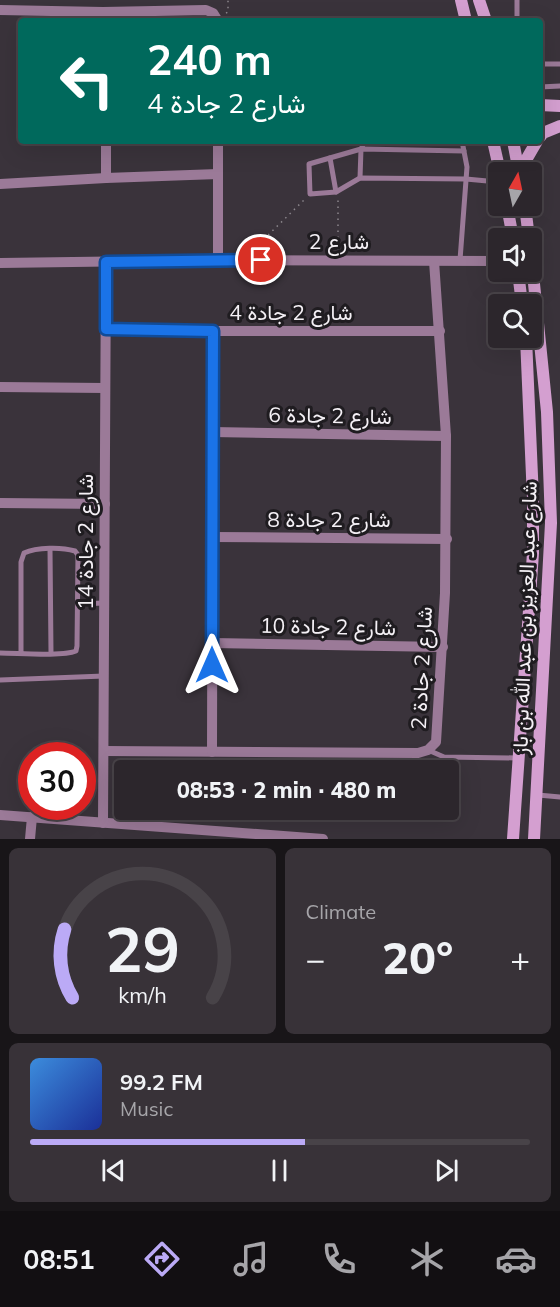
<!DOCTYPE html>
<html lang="en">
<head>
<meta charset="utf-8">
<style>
	:root { --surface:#2c262c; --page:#383238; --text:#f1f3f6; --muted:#a6a5a9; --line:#484348; --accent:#bbaaf6 }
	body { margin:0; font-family:Mulish,Vazirmatn,sans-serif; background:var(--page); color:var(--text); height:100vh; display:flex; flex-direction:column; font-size:22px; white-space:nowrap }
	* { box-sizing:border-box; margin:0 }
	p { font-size:20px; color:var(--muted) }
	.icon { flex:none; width:33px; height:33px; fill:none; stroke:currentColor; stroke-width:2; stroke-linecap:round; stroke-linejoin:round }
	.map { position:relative; height:839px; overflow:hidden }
	.panel { display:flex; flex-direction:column; gap:9px; padding:9px; background:#181518; flex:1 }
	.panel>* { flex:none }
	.banner { position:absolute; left:18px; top:18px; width:525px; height:126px; border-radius:6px; box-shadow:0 6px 24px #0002,0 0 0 2px var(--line); background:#00695c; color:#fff; overflow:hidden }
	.needle { width:39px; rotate:9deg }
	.controls { position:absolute; left:488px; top:162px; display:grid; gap:12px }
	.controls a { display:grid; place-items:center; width:54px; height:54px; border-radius:6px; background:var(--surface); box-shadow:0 6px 24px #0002,0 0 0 2px var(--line); font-size:30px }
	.speed { position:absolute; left:18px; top:742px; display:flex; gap:12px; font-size:30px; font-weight:700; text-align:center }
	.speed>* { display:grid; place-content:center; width:78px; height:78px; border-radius:50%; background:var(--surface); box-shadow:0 6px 24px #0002,0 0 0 2px var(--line); line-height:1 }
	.speed .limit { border:9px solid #d22; background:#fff; color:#111 }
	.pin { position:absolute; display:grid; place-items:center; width:51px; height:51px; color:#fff; margin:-26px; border:3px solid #fff; border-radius:50%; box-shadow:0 2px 6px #0007 }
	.me { position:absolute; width:66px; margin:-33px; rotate:0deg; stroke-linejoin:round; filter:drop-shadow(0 0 4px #0008) }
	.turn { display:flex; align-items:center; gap:21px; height:126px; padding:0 30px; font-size:27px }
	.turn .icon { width:78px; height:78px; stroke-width:2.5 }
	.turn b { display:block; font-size:42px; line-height:51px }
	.big { font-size:45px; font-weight:800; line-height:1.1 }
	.panel .tile { flex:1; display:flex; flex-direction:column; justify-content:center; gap:9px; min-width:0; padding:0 21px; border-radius:9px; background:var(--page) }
	.panel .dial { align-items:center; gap:0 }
	.dial svg { height:156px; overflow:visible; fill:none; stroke:var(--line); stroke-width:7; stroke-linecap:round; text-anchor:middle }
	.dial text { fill:var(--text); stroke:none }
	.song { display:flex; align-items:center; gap:18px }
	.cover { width:72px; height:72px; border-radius:9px; background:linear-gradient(135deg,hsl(210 70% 55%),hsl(230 70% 35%)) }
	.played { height:6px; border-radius:3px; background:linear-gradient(90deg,var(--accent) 55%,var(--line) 55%) }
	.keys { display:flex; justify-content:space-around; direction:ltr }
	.heat { display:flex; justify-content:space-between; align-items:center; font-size:33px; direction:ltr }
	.panel .tiles { flex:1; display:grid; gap:9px; grid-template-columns:1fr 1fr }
	.tile:last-child { grid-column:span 2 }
	.trip { position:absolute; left:114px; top:760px; width:345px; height:60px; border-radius:6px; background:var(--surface); box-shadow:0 6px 24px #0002,0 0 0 2px var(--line); font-weight:800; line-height:60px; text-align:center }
	.menu { display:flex; height:96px; justify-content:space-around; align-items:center; background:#120f12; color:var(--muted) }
	.menu .icon { width:42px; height:42px }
	.menu .current { color:var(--accent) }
	.menu b { font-size:27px; color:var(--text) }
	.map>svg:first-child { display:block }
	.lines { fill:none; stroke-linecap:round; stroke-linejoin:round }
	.path { stroke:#8c878d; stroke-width:1.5; stroke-dasharray:1.5 4.5; stroke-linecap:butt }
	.lane { stroke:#9b7a98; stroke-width:5 }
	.street { stroke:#9b7a98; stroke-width:10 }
	.secondary { stroke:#d49fd0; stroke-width:12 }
	.route-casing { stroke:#114b97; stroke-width:15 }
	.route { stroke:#1a73e8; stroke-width:10 }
	.labels { text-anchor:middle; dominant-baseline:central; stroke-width:6; stroke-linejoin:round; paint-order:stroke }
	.street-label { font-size:21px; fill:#f4f0f5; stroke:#1f1c20 }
</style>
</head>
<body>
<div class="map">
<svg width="560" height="839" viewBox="0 0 560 839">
	<rect width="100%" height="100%" fill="#3a333b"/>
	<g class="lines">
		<g class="path">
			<polyline points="226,13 228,12 228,0"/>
			<polyline points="261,250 261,242 305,199"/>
			<polyline points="338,250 338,198"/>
		</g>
		<g class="lane">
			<polyline points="517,0 517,21"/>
			<polyline points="540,64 560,64"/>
			<polyline points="540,87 560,86"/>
			<polyline points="365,141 361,149 309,164 310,194 336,192 360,178 466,179 498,182"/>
			<polyline points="330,158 336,192"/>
			<polyline points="360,178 361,149 464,151"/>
			<polyline points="460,260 467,167 462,141"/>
			<polyline points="50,549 51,653"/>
			<polyline points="78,604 104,603"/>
			<path d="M0,653C18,653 61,657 76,651L77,646L78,555L75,551C62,547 37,547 24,553L21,562V653"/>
			<polyline points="0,680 104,676"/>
			<polyline points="428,750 444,757 518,758"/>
			<polyline points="538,795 560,797"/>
		</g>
		<g class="street">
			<polyline points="0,10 103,12 206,10 213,13 218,21"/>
			<polyline points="106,141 106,178 218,174"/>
			<polyline points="0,184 106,178"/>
			<polyline points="218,260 218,141"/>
			<polyline points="0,263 218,260 498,261"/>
			<polyline points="106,329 213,331 440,331"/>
			<polyline points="0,387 105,388"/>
			<polyline points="212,432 446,436"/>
			<polyline points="0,503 105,504"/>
			<polyline points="212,537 447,539"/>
			<polyline points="212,643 443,647"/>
			<polyline points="104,751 418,753 428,750 436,742 445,593 446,436 434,261"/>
			<polyline points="212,752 213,331"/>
			<polyline points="0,815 323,839"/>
			<polyline points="103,823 106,262"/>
			<polyline points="30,839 32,817"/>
		</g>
		<g class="secondary">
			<polyline points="461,0 466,21"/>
			<polyline points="479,0 486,21"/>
			<polyline points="540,105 560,106"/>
			<polyline points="540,137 543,133 560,126"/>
			<polyline points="493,141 500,172"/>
			<polyline points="513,141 519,172"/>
			<polyline points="525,172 526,160 537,141"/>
			<polyline points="507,206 513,238"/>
			<polyline points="525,206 529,238"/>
			<polyline points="531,254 547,412 551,523 534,839"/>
			<polyline points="518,272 522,304"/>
			<polyline points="513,839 533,553 533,499 526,338"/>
		</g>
	</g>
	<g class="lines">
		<defs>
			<polyline id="route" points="212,665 213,331 106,329 106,262 261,260"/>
		</defs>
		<use href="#route" class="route-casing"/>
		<use href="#route" class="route"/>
	</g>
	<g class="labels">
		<g class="street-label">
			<text x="339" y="241">شارع 2</text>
			<text x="291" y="312">شارع 2 جادة 4</text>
			<text transform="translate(330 415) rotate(1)">شارع 2 جادة 6</text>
			<text x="329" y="519">شارع 2 جادة 8</text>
			<text transform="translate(85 542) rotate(-90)">شارع 2 جادة 14</text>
			<text transform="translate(524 618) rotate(-88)">شارع عبد العزيز بن عبد الله بن باز</text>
			<text transform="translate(328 626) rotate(1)">شارع 2 جادة 10</text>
			<text transform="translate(421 668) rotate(-87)">شارع 2 جادة 2</text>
		</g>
	</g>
</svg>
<div class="controls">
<a><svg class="needle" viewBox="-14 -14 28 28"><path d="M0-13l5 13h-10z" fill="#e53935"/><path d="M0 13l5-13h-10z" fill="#a6a5a9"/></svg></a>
<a><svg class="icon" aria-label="sound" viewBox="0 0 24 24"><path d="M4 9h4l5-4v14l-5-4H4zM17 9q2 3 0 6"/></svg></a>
<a><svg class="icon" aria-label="search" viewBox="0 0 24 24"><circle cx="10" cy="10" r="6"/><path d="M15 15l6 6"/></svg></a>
</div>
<div class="speed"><div class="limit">30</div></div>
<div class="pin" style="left:261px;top:260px;background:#d93025"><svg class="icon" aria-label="arrive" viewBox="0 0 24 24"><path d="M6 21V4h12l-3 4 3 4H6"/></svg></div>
<svg class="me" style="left:212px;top:665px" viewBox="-20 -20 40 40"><path d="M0-17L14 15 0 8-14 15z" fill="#1a73e8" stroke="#fff" stroke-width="4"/></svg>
<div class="trip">08:53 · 2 min · 480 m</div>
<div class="banner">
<div class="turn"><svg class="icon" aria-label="left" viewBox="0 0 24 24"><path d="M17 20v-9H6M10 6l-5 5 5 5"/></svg><div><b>240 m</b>شارع 2 جادة 4</div></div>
</div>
</div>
<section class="panel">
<div class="tiles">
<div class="tile dial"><svg viewBox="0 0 100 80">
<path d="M14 69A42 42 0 1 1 86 69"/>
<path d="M14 69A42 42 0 0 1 10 34" stroke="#bbaaf6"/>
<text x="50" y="56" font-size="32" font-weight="700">29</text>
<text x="50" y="72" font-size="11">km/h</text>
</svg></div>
<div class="tile"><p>Climate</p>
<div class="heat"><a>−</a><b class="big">20°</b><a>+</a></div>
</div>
<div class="tile">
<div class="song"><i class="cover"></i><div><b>99.2 FM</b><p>Music</p></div></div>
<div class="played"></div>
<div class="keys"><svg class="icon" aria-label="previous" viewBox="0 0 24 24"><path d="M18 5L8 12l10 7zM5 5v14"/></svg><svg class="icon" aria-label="pause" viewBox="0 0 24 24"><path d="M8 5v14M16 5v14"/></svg><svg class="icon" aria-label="next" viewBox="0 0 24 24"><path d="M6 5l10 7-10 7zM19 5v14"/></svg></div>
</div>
</div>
</section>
<nav class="menu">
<b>08:51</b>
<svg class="icon current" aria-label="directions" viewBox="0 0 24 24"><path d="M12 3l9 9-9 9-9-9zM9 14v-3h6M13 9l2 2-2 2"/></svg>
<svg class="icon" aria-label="music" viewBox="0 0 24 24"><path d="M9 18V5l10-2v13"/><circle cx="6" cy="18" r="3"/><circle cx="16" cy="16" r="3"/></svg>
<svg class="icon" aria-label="phone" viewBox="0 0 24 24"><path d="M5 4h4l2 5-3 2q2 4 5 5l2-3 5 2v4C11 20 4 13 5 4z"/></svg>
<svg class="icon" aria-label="climate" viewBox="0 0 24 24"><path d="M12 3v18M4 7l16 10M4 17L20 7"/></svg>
<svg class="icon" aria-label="car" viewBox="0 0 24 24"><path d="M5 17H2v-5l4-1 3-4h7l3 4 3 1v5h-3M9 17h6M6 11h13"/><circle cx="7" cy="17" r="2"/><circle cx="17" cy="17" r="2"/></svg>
</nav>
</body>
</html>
